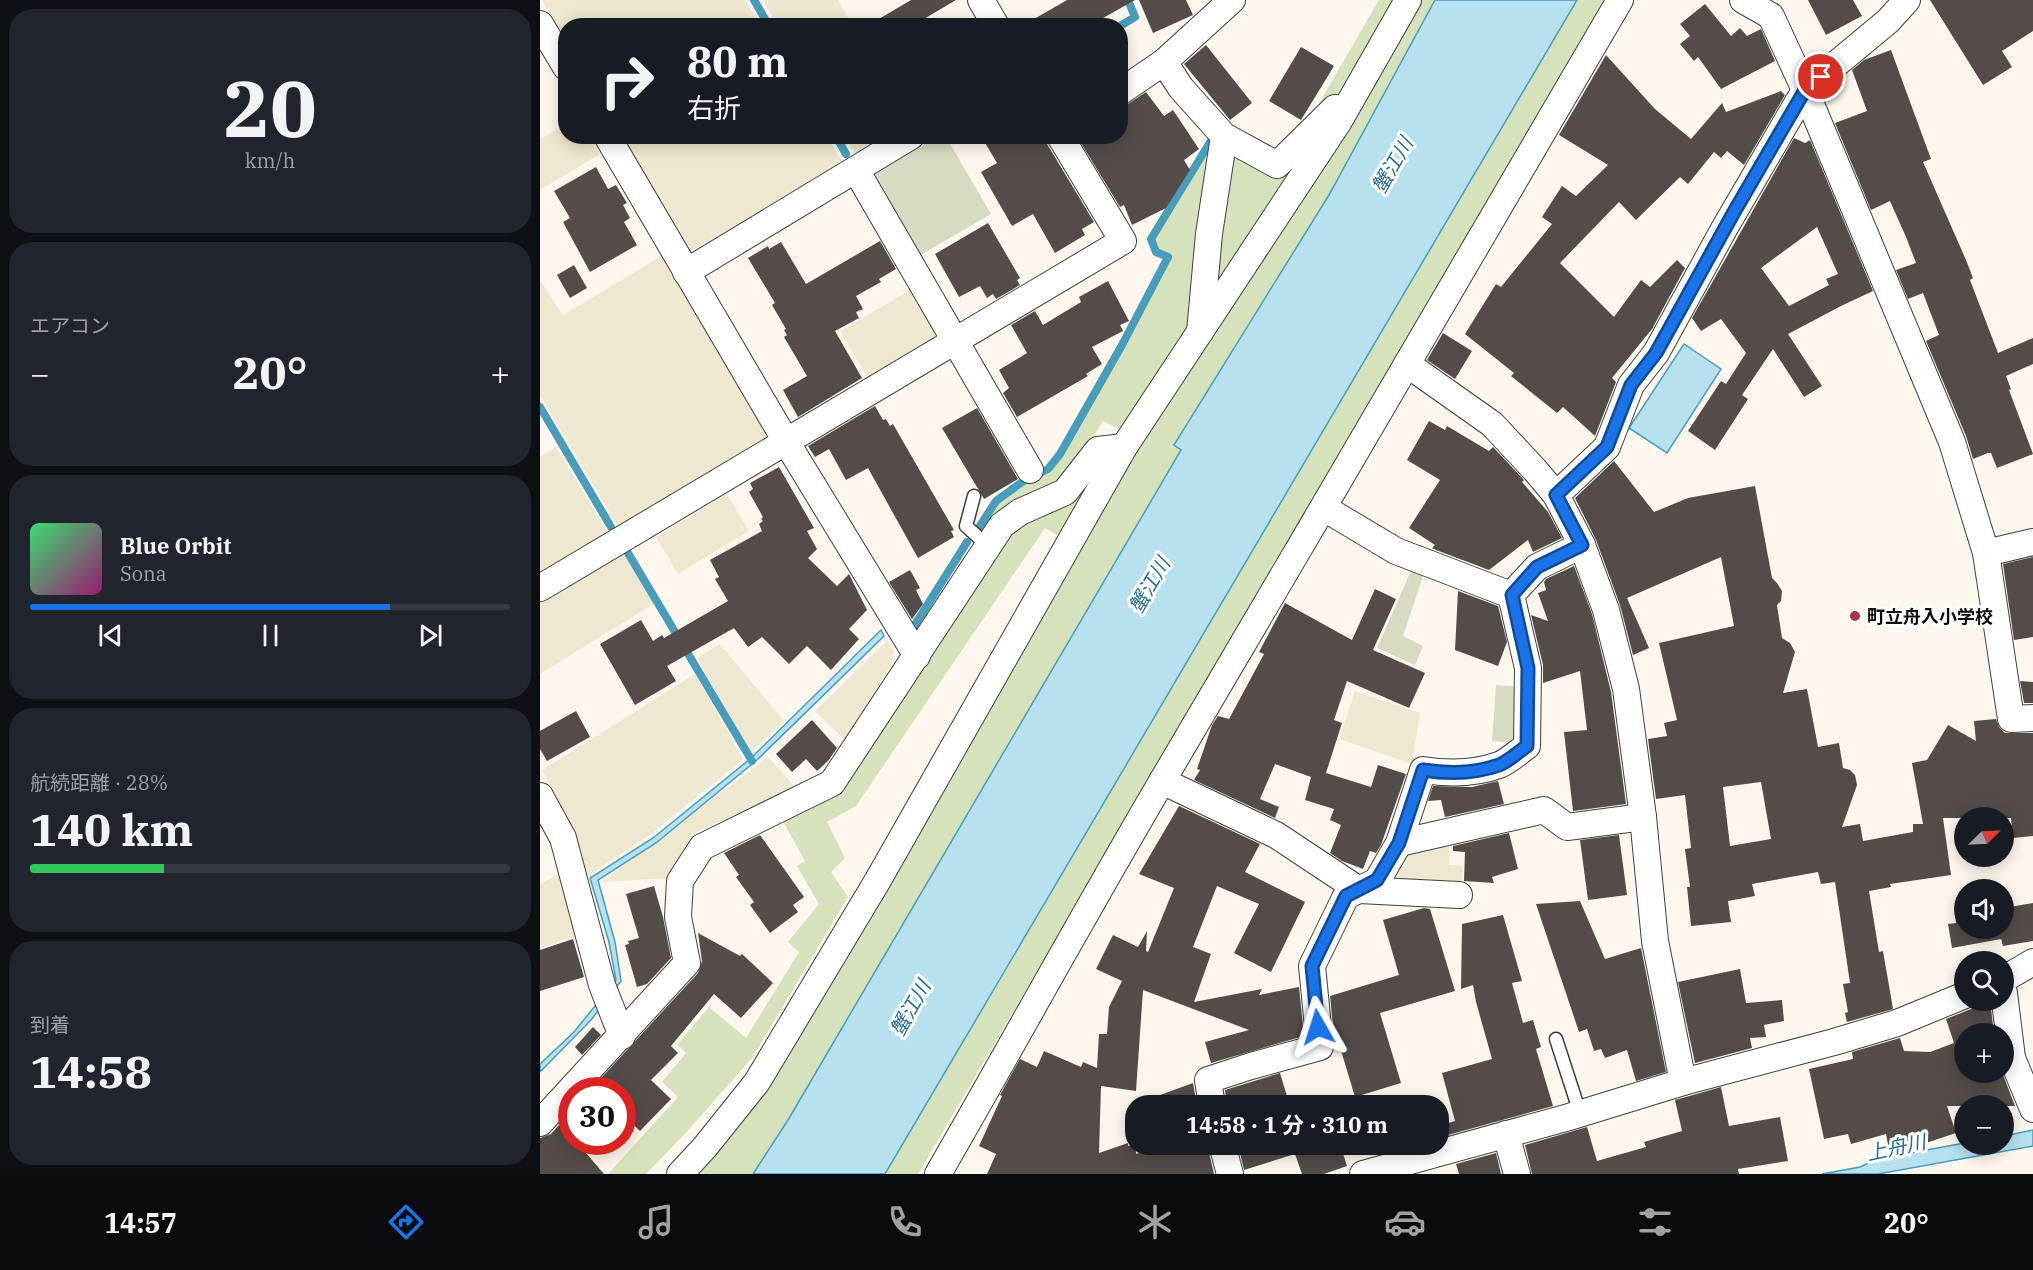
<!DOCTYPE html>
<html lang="ja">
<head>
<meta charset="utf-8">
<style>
	:root { --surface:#171b24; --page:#20242c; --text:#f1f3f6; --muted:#9ea1a6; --line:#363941; --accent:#1a73e8 }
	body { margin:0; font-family:"IBM Plex Serif","Noto Sans JP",serif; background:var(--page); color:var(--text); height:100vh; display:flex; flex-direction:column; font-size:22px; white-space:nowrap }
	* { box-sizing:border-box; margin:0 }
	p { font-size:20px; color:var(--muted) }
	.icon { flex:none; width:33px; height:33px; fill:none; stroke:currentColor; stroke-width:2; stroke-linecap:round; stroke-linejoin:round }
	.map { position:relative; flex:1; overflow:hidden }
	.side { display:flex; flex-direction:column; gap:9px; padding:9px; background:#0d0f14; width:540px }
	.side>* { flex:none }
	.banner { position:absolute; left:18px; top:18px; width:570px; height:126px; border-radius:24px; box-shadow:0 3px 15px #0003; background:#171b24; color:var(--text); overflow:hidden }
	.needle { width:39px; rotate:66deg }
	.fabs { position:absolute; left:1414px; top:807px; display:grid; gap:12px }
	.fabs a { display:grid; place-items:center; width:60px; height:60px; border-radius:50%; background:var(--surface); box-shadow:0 3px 15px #0003; font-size:30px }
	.speed { position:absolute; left:18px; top:1077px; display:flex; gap:12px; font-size:30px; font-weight:700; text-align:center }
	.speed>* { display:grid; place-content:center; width:78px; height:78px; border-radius:50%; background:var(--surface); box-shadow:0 3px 15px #0003; line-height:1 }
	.speed .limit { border:9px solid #d22; background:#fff; color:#111 }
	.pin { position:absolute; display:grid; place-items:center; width:51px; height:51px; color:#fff; margin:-26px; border:3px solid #fff; border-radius:50%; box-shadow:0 2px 6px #0007 }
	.me { position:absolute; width:66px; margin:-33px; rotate:354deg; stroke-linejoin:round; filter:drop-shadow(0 0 4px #0008) }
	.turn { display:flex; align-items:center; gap:21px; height:126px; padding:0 30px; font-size:27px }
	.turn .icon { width:78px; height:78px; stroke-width:2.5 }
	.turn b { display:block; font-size:42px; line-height:51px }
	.big { font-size:45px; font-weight:700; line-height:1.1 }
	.side .card { flex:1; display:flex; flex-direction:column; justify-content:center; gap:9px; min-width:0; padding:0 21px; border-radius:24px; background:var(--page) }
	.side .dial { align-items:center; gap:0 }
	.dial b { font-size:78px; line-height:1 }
	.song { display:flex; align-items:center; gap:18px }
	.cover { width:72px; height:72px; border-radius:9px; background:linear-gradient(135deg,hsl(140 70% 55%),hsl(320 70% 35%)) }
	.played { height:6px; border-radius:3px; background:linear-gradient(90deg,var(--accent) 75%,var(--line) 75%) }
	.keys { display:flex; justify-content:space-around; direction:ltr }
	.heat { display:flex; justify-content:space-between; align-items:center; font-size:33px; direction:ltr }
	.charge { height:9px; border-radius:4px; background:linear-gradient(90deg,#34c759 28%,var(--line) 0) }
	.trip { position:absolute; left:585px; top:1095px; width:324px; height:60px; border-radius:24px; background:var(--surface); box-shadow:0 3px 15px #0003; font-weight:700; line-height:60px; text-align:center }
	.menu { display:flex; height:96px; justify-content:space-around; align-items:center; background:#090b0e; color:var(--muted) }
	.menu .icon { width:42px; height:42px }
	.menu .active { color:var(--accent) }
	.menu b { font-size:27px; color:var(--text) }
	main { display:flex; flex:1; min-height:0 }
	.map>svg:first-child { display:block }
	.farmland { fill:#efe8d0 }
	.green { fill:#d5e2bb }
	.cemetery { fill:#d6dbc1 }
	.water { fill:#b7e1ee; stroke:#489dbb; stroke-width:1.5 }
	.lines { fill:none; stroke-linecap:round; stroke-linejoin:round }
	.stream { stroke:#489dbb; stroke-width:8 }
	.building { fill:#534c49; fill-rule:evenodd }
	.service-casing { stroke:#3f3f3f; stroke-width:15 }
	.minor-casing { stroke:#3f3f3f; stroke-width:28 }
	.service { stroke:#fff; stroke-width:12 }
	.minor { stroke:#fff; stroke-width:26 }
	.route-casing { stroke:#114b97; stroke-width:15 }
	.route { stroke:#1a73e8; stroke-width:10 }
	.poi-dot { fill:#a9364b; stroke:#fff; stroke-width:2 }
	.labels { text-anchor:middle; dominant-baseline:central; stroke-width:6; stroke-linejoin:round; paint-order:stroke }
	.poi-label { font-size:18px; font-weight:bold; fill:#0c0c0c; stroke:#fff; text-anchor:start }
	.water-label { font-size:20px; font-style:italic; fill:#256e8d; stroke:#fff }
</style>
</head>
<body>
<main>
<section class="side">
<div class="card dial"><b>20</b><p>km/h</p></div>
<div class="card"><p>エアコン</p>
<div class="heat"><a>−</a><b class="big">20°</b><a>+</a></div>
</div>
<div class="card">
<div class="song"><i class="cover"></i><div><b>Blue Orbit</b><p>Sona</p></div></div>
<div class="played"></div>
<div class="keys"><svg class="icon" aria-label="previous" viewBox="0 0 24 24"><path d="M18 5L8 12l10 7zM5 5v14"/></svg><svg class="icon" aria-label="pause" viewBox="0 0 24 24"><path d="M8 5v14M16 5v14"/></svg><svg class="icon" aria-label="next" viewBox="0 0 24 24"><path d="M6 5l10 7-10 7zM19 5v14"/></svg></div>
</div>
<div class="card"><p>航続距離 · 28%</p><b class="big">140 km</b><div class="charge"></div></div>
<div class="card"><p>到着</p><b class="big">14:58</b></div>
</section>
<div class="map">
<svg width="1493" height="1174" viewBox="0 0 1493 1174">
	<rect width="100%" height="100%" fill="#fdf7ed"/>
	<g class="farmland">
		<polygon points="2,0 205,0 220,25 26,26 25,41"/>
		<polygon points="223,0 298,0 313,25 238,25"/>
		<polygon points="25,125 26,136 50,137 60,154 0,190 0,139"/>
		<polygon points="81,137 287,137 303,163 151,251 148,251"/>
		<polygon points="305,137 349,137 316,156"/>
		<polygon points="123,255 230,431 227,443 78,527 0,395 0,280 23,315"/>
		<polygon points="372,289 397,331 396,337 327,377 300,331"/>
		<polygon points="16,447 68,533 0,571 0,457"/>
		<polygon points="187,494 209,531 138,574 116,537"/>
		<polygon points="82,549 115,603 0,674 0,598"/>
		<polygon points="347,641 354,652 351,665 305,740 275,711"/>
		<polygon points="180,644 244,721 211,753 157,658"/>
		<polygon points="155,674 203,759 110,835 46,877 33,830 2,770"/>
		<polygon points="815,691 880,713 872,764 799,739"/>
		<polygon points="228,757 255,787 157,832 144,848 128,878 62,882"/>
		<polygon points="909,836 909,865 923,866 922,890 839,887 860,847"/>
		<polygon points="21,873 39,935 0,948 0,884"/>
	</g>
	<g class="green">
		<polygon points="839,0 859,0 814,79 763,131"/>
		<polygon points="878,0 895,0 789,195 634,445 641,449 248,1120 213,1174 150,1174 504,609 607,435 799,141"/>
		<polygon points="1037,0 1064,0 782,486 378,1174 345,1174"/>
		<polygon points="677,136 654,326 587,433 563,421 528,477 444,534 439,531 458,503 482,484 509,470 521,456 631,256 618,249 614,239"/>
		<polygon points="778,139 671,298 687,148 741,178"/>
		<polygon points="552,470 562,476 524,539 505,528 316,806 287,822 305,858 291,872 308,897 212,1058 143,1136 106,1174 68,1174 138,1097 122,1082 146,1053 137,1045 169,1007 206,1038 259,952 248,942 279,904 257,866 265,861 240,816 296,789 464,536"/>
	</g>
	<g class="cemetery">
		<polygon points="396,137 406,137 451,214 377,257 330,176"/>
		<polygon points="874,564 885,570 863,636 883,646 875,665 837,648"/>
		<polygon points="956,685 983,687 980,743 952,741"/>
	</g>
	<g class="water">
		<polygon points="895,0 1037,0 345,1174 213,1174 248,1120 641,450 634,445 789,195"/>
		<polygon points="1144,344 1181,369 1127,453 1089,428"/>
		<polygon points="341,630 344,636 217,760 116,843 58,880 75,942 81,981 51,1020 0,1072 0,1064 34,1032 76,980 69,942 50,878 113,838 210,759"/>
		<polygon points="1493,1130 1493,1146 1338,1174 1282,1174 1320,1167 1337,1159 1425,1143 1425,1144 1464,1144 1464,1136"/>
	</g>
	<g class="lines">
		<g class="stream">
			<polyline points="214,0 229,26"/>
			<polyline points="580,26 595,17 588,0"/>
			<polyline points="296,136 306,154"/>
			<polyline points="0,407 71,527"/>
			<polyline points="438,529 456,501 482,482 508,469 520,454 582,345 628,257 616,252 611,239 675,134"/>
			<polyline points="85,548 212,761"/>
			<polyline points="371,631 427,542"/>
		</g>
	</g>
	<g class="building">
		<polygon points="371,0 416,0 372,26 327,26"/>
		<polygon points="527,0 595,0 549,26 482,26"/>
		<polygon points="599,0 646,0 653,15 613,33"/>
		<polygon points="1268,0 1313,0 1322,16 1286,35"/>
		<polygon points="1390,0 1493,0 1493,31 1462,51 1472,67 1443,85"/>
		<polygon points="1165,4 1191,36 1200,28 1207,36 1221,29 1235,61 1181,89 1158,57 1154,61 1140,44 1150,36 1140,24"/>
		<polygon points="666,45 712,103 690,120 644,64"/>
		<polygon points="761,47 794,66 761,120 729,101"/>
		<polygon points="1351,50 1391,159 1383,162 1426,260 1433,278 1430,280 1458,353 1493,338 1493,364 1466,376 1471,389 1469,390 1493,454 1457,468 1451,453 1448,453 1433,459 1426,436 1386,341 1399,335 1383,293 1368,299 1356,270 1376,263 1366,237 1350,201 1331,210 1295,123 1327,111 1312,70 1324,60"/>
		<polygon points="1066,55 1115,109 1151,139 1182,103 1186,112 1241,91 1245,95 1204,165 1187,151 1181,158 1174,152 1148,184 1140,177 1096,220 1079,202 1020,263 1074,317 1101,280 1110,287 1137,260 1145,268 1112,329 1072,378 1076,382 1055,436 1023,407 1017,413 971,376 974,373 925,334 956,284 961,287 1012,224 1002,217 1022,186 1036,196 1068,165 1019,135"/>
		<polygon points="606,92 624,116 633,110 659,149 644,160 650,170 626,208 592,225 584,205 580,207 541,143 550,136 580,136 580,107 588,104"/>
		<polygon points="441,136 505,136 507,144 554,222 542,229 545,235 515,253 493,214 472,226 441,172 457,163"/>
		<path d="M1254,138L1265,143L1270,140L1333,291L1301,306L1248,334L1282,386L1264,397L1233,349L1202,395L1208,399L1175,450L1148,431L1181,381L1186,384L1206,353L1181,319L1161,331L1152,318ZM1277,227L1298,274L1286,279L1289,285L1249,306L1221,268Z"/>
		<polygon points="56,167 68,189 76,185 87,203 83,205 90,218 84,222 97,245 50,272 23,222 30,218 14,191"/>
		<polygon points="448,223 480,278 477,280 480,285 456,299 453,294 447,298 440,286 419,297 395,254"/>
		<polygon points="340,241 356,269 339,279 341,282 316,296 323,309 316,312 319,318 295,331 322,378 258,417 243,390 267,376 244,337 247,335 244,330 246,329 232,305 235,303 208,258 228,246 229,249 241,242 266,284"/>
		<polygon points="34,265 47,288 30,298 17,275"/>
		<polygon points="568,281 589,321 580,325 583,331 552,347 562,364 546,374 548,376 477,417 463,393 469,388 459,370 487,353 471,325 495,311 503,325 541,302 539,297"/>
		<polygon points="903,333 932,351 915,379 887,360"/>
		<polygon points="335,406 343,420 346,419 350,426 353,424 414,530 411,531 414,537 378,558 328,468 306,480 289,449 275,457 268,446"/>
		<polygon points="437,408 478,479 444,499 402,428"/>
		<polygon points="889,421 905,430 907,426 949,451 953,447 984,480 982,482 1008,512 1022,538 993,552 988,540 949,570 896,550 892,548 895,545 869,528 900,480 867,460"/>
		<path d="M1074,461L1114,512L1148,498L1215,486L1232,578L1237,583L1242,591L1241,601L1237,605L1242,638L1250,643L1255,652L1243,693L1267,689L1278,747L1299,743L1303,768L1310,770L1315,775L1317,785L1302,827L1320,824L1323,841L1373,832V824H1383L1372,763L1387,760L1408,725L1436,741L1434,721L1456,719L1459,727L1465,733H1493V836L1473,838L1471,818H1403L1411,875L1350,884L1351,887L1329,891L1339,952L1343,951L1353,1009L1307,1022L1305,1013L1308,1012L1303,984L1310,983L1295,882L1281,884L1278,872L1212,884L1215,896L1188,901L1191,922L1151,926L1147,887H1150L1145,849L1151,848L1145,795L1116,799L1108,739L1127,736L1124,723L1137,720L1119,643L1194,626L1181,557L1087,598L1109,648L1093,655L1080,605L1056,540L1035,498ZM1221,782L1231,839L1190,846L1183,787Z"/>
		<polygon points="239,467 274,528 267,531 277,549 268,558 297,586 309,574 327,610 309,629 319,639 291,670 267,646 249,664 222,637 208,647 194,628 127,666 136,681 95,705 60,644 101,620 113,641 122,635 124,638 188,601 175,579 179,577 170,560 222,531 219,524 223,521 221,519 223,517 209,492 213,489 210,483"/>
		<polygon points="1493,557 1493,637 1474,640 1463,564"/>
		<polygon points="1034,566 1052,614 1071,692 1086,804 1033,811 1024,732 1047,730 1040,671 1003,683 1003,665 991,615 1008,621 998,593 1006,590 1004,582 1006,579"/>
		<polygon points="370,570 380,588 376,590 383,604 372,619 349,582"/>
		<polygon points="835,589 856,599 833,650 885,673 869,708 807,681 794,720 802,723 786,773 831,787 838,765 866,774 841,845 836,853 830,851 823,869 802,861 790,853 801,825 790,820 794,809 765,800 771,777 735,764 720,799 739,807 735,818 654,780 660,770 657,769 672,725 678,716 689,719 724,654 719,652 745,603 812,640"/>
		<polygon points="918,591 958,606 967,642 958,666 915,650"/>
		<polygon points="1480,681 1493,682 1493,703 1484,703"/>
		<polygon points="36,711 50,737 7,761 0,749 0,731"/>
		<polygon points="272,720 297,748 288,761 277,771 266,759 252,772 236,754"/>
		<polygon points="958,781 964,804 905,817 901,800 888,801 893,786 932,787"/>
		<polygon points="639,806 720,844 705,872 765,902 731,972 694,953 719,904 677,886 653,947 671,954 654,1002 722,989 719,995 759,987 764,1036 671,1063 665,1042 709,1030 603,990 596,1091 561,1086 559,1153 588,1143 588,1146 596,1143 596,1154 620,1144 667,1144 674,1174 447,1174 456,1154 439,1146 462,1096 460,1095 480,1059 497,1067 504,1051 541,1067 543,1062 557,1068 559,1034 567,1034 569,1007 582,981 556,969 573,935 598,947 607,931 606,951 608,952 634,888 599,874"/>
		<polygon points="969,833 978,869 952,877 954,883 924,881 925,852 913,851 913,846"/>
		<polygon points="220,835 264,897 253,905 258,912 230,933 210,905 214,902 196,877 199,875 184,853"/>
		<polygon points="1079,835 1087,895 1048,900 1040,840"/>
		<polygon points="114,886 123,917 131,958 107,984 97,987 85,945 89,944 88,941 99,938 86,894"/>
		<polygon points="1040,901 1065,959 1101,948 1126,1072 1096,1081 1087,1050 1065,1058 1061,1049 1054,1051 1047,1029 1039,1032 996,904"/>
		<polygon points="1493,903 1493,941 1463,946 1461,939 1412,948 1408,924 1416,923 1415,916 1425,914 1425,928 1464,928 1464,908"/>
		<polygon points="884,908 890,909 915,991 840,1013 861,1083 815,1097 796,1034 794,1035 790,996 859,975 843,920"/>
		<polygon points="963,915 982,981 972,983 983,1023 993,1020 1001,1047 996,1049 1013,1106 908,1135 905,1124 915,1121 902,1073 952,1059 936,1002 933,985 921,989 922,924"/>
		<polygon points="158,933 200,956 202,954 233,983 201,1018 174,994 131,1046 138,1053 111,1080 131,1099 100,1131 82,1114 82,1090 50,1090 158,973 162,961"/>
		<polygon points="33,939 44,977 0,991 0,950"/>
		<polygon points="1200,969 1206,1003 1242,1000 1244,1021 1224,1025 1226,1037 1210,1038 1212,1048 1155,1063 1138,982"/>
		<polygon points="1442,1000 1450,1000 1454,1034 1425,1034 1425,1072 1462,1072 1475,1106 1407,1106 1416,1133 1383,1144 1349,1150 1346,1134 1311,1144 1308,1134 1284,1139 1269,1069 1313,1059 1312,1052 1360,1038 1364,1051 1390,1052 1414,1043 1406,1019 1431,1009"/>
		<polygon points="53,1027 61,1035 42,1055 35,1047"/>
		<polygon points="740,1073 750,1106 687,1106 685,1090"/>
		<polygon points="653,1083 657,1106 599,1106 598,1103"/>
		<polygon points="1181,1087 1189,1126 1240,1117 1248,1161 1198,1169 1199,1174 992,1174 985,1145 1047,1127 1057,1161 1106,1147 1104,1142 1142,1131 1135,1100"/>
		<polygon points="19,1125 21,1127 23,1126 32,1136 32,1142 60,1142 46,1153 64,1174 0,1174 0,1138 11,1134"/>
		<polygon points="698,1144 800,1144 807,1166 784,1174 762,1174 755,1154 704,1170"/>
		<polygon points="956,1153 961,1174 919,1174 916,1164"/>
	</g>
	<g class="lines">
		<defs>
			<g id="service">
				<polyline points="434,496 426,526 448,546"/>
				<polyline points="1016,1039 1040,1113"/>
			</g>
			<g id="minor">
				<polyline points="441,0 456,26"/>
				<polyline points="1203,0 1231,16 1265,90 1412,442 1446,553 1493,542"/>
				<polyline points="0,24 26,67"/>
				<polyline points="624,62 641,88 684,136 737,165 795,108"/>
				<polyline points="580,92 624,62 692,0"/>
				<polyline points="67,136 247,443 377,656"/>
				<polyline points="316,170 490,470"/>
				<polyline points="146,272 371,136"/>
				<polyline points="660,332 669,234 684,136"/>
				<polyline points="867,364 952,424 995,470 1016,495 1042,545 1066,610 1086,689 1103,817 1115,941 1143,1082"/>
				<polyline points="1016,495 1067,447 1091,385 1116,353 1184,229 1265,90 1348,21 1367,0"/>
				<polyline points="784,508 856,551 971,595"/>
				<polyline points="1446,553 1471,719 1493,718"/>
				<polyline points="0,588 583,241 520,136"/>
				<polyline points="622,781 736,835 819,890 919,895"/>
				<polyline points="0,796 23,838 62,985 82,1036"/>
				<polyline points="859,843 1004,810 1027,827 1103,817"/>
				<polyline points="1464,979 1493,962"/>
				<polyline points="1464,993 1472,1058 1493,1109"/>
				<path d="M672,1106L668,1080L711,1066L780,1047L772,966L806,896L837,881L859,843L883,770C909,774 934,774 959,765C969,761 978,752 987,746L988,668L971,595L997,567L1042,545"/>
				<polyline points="0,1123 147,963 138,917 140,881 162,847 292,783 462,525 480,512 525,492 558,450 584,447"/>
				<polyline points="966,1134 977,1174"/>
				<polyline points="682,1144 690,1174"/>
				<polyline points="140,1174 165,1147 217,1082 338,880 584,447 799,121 868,0"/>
				<path d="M398,1174C473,1044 545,912 621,783C774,522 929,262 1080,0"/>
				<polyline points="823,1174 1029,1117 1143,1082 1294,1042 1357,1023 1425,995"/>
			</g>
		</defs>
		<use href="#service" class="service-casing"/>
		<use href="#minor" class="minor-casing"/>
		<use href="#service" class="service"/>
		<use href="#minor" class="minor"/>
	</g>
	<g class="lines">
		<defs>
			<path id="route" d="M778,1027L772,966L806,896L837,880L859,843L883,770C909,774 934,774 959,765C969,761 978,752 987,746L988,668L972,595L997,567L1042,545L1016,495L1067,447L1091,385L1116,353L1194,212L1265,90L1281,77"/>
		</defs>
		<use href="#route" class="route-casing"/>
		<use href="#route" class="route"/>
	</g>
	<circle class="poi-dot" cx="1315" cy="616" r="6"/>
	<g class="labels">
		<g class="poi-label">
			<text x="1327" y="616">町立舟入小学校</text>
		</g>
		<g class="water-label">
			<text transform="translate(852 165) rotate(-60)">蟹江川</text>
			<text transform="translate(609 585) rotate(-60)">蟹江川</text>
			<text transform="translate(370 1008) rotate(-61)">蟹江川</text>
			<text transform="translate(1356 1147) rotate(-12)">上舟川</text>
		</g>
	</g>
</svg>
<div class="fabs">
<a><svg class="needle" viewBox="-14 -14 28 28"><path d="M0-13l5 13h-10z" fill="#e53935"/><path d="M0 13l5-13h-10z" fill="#9ea1a6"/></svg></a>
<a><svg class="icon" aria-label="sound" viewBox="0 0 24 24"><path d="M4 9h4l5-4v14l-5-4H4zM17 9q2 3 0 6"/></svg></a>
<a><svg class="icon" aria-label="search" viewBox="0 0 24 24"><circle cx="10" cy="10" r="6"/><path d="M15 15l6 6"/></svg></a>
<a>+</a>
<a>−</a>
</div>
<div class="speed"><div class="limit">30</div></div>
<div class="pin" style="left:1281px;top:77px;background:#d93025"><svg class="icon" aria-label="arrive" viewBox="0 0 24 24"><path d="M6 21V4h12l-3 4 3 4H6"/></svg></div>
<svg class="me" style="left:778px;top:1027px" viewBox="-20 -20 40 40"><path d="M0-17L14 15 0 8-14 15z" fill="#1a73e8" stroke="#fff" stroke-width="4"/></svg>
<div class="trip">14:58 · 1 分 · 310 m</div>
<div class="banner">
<div class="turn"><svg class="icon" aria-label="right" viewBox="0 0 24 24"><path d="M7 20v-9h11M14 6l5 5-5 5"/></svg><div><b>80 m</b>右折</div></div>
</div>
</div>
</main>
<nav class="menu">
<b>14:57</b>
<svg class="icon active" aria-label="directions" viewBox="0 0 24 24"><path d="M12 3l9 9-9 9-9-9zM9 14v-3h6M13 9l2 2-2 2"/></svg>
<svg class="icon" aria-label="music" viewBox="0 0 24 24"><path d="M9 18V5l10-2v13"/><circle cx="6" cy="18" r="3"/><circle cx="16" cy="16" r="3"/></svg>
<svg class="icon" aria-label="phone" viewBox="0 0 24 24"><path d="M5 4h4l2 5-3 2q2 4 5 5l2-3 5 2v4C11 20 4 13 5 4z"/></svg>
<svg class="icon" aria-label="climate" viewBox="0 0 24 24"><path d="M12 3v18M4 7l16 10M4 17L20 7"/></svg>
<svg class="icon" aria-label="car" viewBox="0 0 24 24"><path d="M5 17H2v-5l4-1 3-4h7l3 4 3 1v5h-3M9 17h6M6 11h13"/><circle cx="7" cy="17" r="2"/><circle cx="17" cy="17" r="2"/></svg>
<svg class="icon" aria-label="filters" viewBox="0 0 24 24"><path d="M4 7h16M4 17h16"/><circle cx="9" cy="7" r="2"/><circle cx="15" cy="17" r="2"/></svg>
<b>20°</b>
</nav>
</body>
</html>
